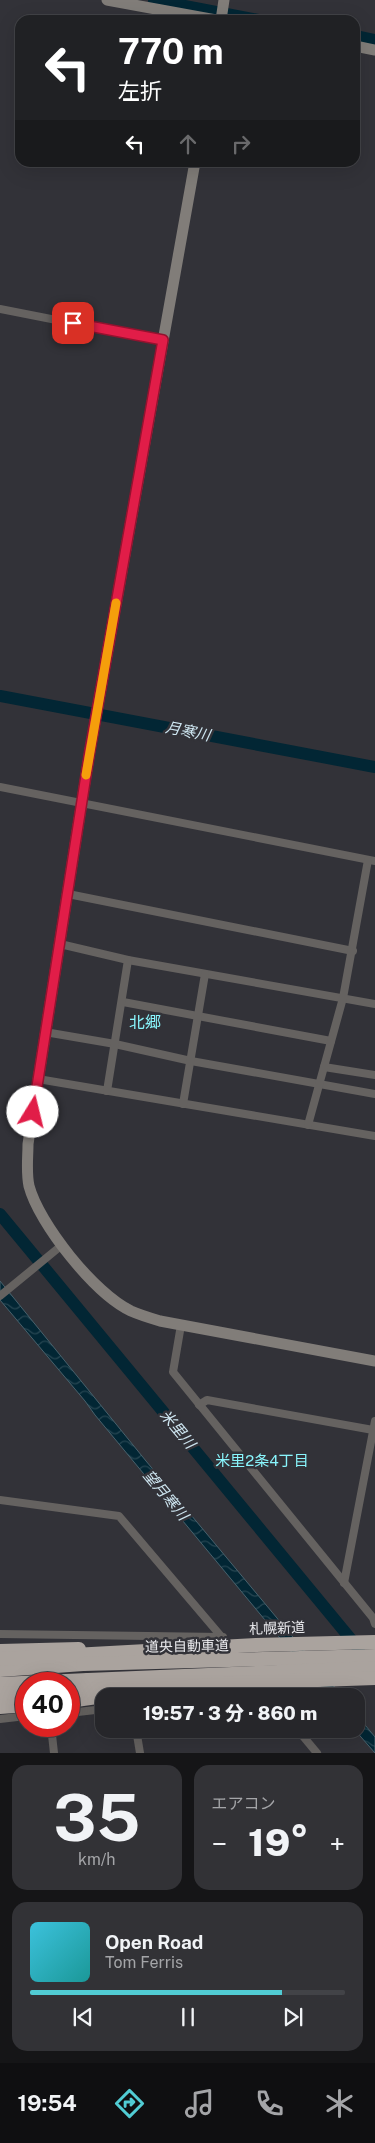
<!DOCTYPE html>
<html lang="ja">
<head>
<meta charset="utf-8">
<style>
	:root { --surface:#26262a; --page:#323236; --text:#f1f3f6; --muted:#a4a5a8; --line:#424347; --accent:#51ccd4 }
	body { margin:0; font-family:"Public Sans","Noto Sans JP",sans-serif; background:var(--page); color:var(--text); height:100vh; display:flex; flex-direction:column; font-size:19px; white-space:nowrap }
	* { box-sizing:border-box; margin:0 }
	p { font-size:16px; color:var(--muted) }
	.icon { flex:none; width:28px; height:28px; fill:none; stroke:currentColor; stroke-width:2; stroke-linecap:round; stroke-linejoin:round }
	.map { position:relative; height:1753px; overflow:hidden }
	.sheet { display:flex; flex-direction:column; gap:12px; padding:12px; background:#151517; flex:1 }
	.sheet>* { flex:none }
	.guide { position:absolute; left:15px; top:15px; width:345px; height:152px; border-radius:15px; box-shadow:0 5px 20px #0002,0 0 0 1px var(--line); background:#202124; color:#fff; overflow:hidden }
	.speed { position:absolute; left:15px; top:1672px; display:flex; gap:10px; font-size:25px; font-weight:700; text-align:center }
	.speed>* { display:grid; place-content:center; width:65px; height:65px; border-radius:50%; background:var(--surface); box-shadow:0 5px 20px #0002,0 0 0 1px var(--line); line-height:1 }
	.speed .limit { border:8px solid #d22; background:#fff; color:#111 }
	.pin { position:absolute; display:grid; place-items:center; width:42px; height:42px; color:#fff; margin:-21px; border-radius:10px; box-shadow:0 2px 8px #0006 }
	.me { position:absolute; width:55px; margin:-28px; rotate:9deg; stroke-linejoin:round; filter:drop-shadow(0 0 4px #0008) }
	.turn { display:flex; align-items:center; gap:18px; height:105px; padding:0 20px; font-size:22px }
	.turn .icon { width:65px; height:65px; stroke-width:2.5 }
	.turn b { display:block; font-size:35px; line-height:42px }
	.lanes { display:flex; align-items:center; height:48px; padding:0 20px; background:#0003; justify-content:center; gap:25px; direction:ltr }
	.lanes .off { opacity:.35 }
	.big { font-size:38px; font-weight:800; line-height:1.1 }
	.sheet .widget { flex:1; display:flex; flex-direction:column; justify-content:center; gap:8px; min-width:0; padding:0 18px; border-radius:15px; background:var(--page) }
	.sheet .dial { align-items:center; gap:0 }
	.dial b { font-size:65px; line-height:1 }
	.song { display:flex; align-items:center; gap:15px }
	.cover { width:60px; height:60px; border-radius:8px; background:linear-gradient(135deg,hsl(190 70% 55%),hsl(180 70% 35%)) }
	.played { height:5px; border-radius:2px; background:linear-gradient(90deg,var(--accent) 80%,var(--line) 80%) }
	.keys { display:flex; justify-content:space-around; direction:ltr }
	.heat { display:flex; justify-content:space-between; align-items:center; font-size:28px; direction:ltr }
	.sheet .tiles { flex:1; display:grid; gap:12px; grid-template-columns:1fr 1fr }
	.widget:last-child { grid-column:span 2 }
	.trip { position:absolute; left:95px; top:1688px; width:270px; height:50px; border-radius:15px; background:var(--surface); box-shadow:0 5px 20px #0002,0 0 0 1px var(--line); font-weight:800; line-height:50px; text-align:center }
	.menu { display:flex; height:80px; justify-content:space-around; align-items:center; background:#0f0f11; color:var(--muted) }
	.menu .icon { width:35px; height:35px }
	.menu .active { color:var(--accent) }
	.menu b { font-size:22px; color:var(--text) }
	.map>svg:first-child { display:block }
	.water { fill:url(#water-waves); stroke:#48616c }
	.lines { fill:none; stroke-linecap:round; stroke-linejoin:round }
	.river { stroke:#022634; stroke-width:12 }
	.street { stroke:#656260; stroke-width:8 }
	.secondary { stroke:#817d79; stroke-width:11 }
	.highway { stroke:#aaa39e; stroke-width:14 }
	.highway-bridge { stroke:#aaa39e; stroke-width:14 }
	.route-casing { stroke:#92132f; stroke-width:12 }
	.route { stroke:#e11d48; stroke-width:9 }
	.slow { stroke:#f59e0b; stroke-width:9 }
	.labels { text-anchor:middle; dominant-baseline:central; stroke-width:5; stroke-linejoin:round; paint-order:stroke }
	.street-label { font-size:14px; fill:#eaeaee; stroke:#323238 }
	.water-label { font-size:15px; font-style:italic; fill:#cfe7f2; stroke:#323238 }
	.neighbourhood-label { font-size:15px; fill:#89f5fc; stroke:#323238 }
	.quarter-label { font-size:16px; fill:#89f5fc; stroke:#323238 }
</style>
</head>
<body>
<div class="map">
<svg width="375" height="1753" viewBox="0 0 375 1753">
	<defs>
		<pattern id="water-waves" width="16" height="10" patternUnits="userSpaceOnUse" patternTransform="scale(1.25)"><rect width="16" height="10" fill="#022634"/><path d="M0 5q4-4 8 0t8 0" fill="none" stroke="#274652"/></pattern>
	</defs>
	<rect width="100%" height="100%" fill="#323238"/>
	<g class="water">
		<polygon points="0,1281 146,1461 342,1696 328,1696 95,1415 85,1401 0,1300"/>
		<polygon points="356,1714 375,1737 375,1753 354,1729 356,1729"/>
	</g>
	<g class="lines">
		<g class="river">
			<polyline points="154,0 258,20"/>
			<polyline points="355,36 375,40"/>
			<polyline points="0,696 375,767"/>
			<polyline points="0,1214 359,1649"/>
		</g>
		<g class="street">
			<polyline points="0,309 163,341"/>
			<polyline points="0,787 375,861"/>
			<polyline points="68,894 353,951"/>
			<polyline points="60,944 128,960 375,1004"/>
			<polyline points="123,1002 331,1041"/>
			<polyline points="45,1032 115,1044 191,1061 375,1094"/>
			<polyline points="324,1067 375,1075"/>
			<polyline points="38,1079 375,1136"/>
			<polyline points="107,1091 128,960"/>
			<polyline points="183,1104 205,974"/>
			<polyline points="308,1125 343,998 368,860"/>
			<polyline points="0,1296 62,1245"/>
			<polyline points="181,1325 173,1372 373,1618 375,1624"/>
			<polyline points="199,1405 207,1400 373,1430"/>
			<polyline points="0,1500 119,1516 231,1648"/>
			<polyline points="344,1583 375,1421"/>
			<polyline points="0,1634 223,1637"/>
			<polyline points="259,1682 270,1696"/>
			<polyline points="197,1696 268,1694"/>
			<polyline points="69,1713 104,1709"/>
			<polyline points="0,1719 26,1716"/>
			<polyline points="51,1726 54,1753"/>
			<polyline points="136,1729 140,1753"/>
			<polyline points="297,1729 317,1753"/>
		</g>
		<g class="secondary">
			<polyline points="107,0 216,20"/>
			<polyline points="221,20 224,0"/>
			<polyline points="355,46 375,50"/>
			<path d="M195,162L90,750L28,1144C28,1157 26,1172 29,1186C39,1224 95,1294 131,1311C140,1315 150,1318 160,1321L375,1361"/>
		</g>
		<g class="highway">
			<polyline points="0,1651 79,1649"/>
			<polyline points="0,1670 83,1664"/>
			<polyline points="0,1684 88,1680"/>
			<polyline points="0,1694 26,1693"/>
			<polyline points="69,1701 104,1696"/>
			<polyline points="0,1707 26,1705"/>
		</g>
		<g class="highway-bridge">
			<polyline points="0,1659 256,1645 375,1642"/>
			<polyline points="83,1664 375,1656"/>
			<polyline points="88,1680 375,1668"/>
			<polyline points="69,1691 110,1689 142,1691 235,1683 375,1678"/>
		</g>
	</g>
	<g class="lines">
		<defs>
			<polyline id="route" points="33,1112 90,750 163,340 73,323"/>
		</defs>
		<use href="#route" class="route-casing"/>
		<use href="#route" class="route"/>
		<polyline class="slow" points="86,775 116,603"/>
	</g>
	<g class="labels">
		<g class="street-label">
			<text transform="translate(277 1628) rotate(-2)">札幌新道</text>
			<text transform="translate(187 1646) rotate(-1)">道央自動車道</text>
		</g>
		<g class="water-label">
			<text transform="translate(188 731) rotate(11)">月寒川</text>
			<text transform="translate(178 1429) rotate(50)">米里川</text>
			<text transform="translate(166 1495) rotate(50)">望月寒川</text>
		</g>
		<g class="neighbourhood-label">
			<text x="262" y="1460">米里2条4丁目</text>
		</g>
		<g class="quarter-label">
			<text x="145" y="1022">北郷</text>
		</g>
	</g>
</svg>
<div class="speed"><div class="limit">40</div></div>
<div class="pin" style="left:73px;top:323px;background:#d93025"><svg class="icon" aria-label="arrive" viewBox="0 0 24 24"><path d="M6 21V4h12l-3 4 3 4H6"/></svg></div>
<svg class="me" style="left:33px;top:1112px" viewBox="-20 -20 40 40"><circle r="19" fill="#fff"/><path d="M0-13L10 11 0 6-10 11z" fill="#e11d48"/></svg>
<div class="trip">19:57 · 3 分 · 860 m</div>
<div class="guide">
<div class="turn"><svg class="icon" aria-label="left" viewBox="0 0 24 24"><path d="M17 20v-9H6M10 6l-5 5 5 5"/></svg><div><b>770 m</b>左折</div></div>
<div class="lanes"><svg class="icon" aria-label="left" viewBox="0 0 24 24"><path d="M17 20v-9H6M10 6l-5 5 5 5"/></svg><svg class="icon off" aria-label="ahead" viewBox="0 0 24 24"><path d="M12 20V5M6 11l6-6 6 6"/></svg><svg class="icon off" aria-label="right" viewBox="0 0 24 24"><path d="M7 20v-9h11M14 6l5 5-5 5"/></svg></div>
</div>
</div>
<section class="sheet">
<div class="tiles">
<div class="widget dial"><b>35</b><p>km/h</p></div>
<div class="widget"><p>エアコン</p>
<div class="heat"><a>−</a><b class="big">19°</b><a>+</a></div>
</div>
<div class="widget">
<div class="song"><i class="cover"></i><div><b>Open Road</b><p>Tom Ferris</p></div></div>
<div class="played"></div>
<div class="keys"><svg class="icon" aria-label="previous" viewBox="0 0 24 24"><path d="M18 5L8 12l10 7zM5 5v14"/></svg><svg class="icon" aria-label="pause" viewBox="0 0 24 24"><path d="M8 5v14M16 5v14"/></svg><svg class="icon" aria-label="next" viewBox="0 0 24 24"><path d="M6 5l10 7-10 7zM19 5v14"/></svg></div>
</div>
</div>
</section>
<nav class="menu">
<b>19:54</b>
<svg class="icon active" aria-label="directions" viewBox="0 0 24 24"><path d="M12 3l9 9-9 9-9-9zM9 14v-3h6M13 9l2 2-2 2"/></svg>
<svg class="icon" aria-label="music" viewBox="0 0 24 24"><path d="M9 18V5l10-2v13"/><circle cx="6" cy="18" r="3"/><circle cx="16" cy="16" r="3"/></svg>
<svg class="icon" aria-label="phone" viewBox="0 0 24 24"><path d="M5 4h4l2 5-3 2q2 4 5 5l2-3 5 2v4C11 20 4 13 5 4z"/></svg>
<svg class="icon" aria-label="climate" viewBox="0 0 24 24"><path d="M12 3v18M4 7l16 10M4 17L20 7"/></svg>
</nav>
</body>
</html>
